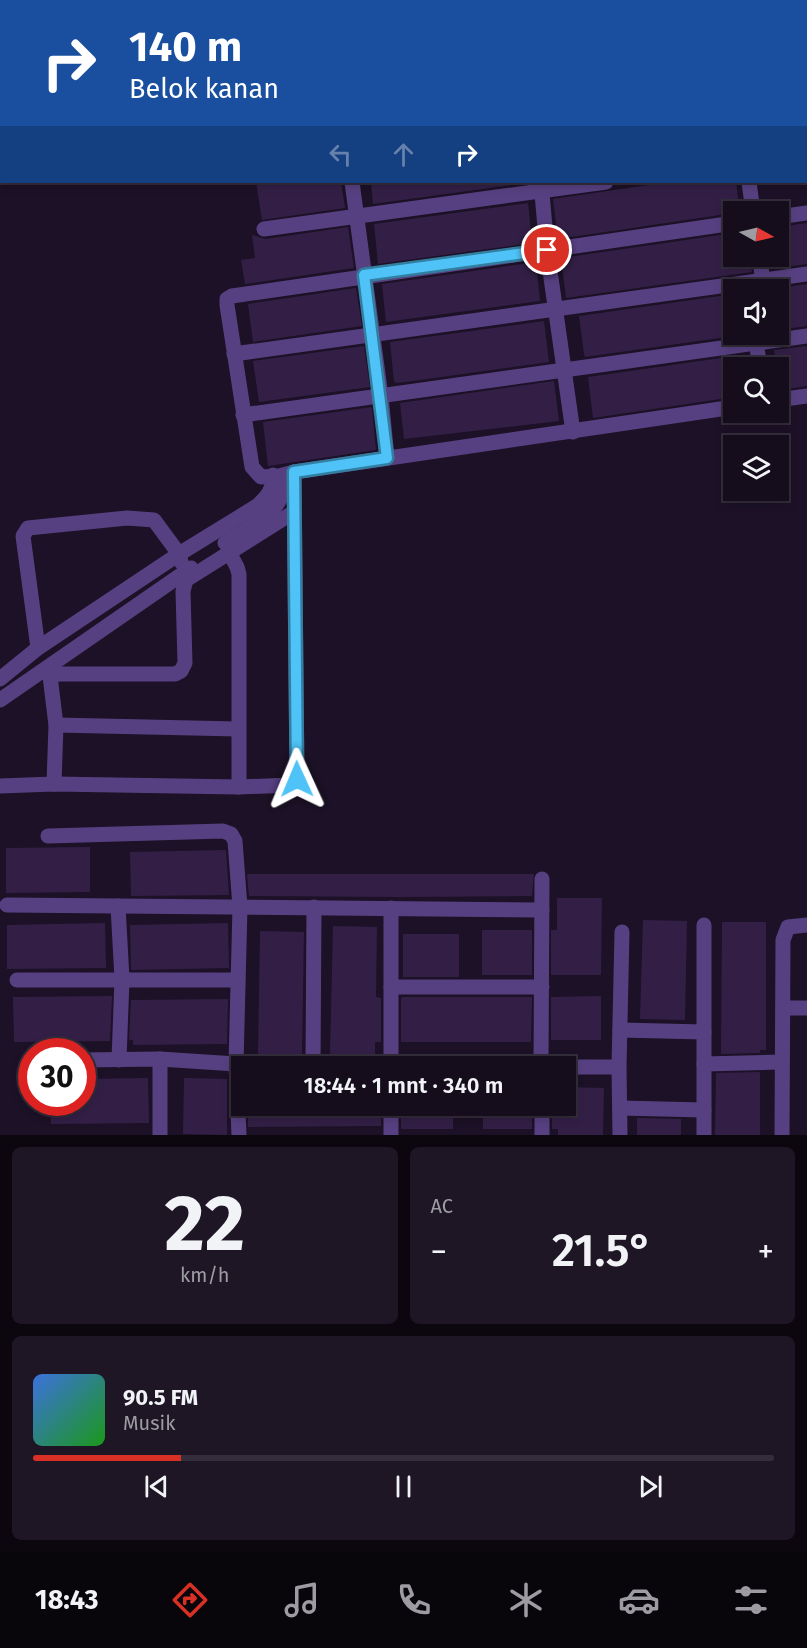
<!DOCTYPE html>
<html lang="id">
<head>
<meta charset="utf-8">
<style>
	:root { --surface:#150d1c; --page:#1e1625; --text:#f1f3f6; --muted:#9d9ca3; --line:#342d3b; --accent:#d93025 }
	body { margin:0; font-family:"Fira Sans",sans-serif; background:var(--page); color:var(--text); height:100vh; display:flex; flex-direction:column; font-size:22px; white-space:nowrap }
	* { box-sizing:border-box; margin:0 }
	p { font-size:20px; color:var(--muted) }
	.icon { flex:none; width:33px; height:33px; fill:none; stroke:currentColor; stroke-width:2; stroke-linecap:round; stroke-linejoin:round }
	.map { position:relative; height:1135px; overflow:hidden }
	.drawer { display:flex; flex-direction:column; gap:12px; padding:12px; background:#0c070f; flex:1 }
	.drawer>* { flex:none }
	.hud { position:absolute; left:0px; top:0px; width:807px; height:183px; box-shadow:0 3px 9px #0003,0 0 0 2px var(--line); background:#1a4fa0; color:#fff; overflow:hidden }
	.needle { width:39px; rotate:98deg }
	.controls { position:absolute; left:723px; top:201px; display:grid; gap:12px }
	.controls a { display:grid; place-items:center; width:66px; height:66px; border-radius:0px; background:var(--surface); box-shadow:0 3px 9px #0003,0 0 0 2px var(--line); font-size:30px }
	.speed { position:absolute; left:18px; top:1038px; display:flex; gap:12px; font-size:30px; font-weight:700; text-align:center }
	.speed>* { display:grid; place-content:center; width:78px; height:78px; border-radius:50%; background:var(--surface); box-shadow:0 3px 9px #0003,0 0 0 2px var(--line); line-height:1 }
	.speed .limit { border:9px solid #d22; background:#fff; color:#111 }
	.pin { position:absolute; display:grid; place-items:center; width:51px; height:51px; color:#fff; margin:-26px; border:3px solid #fff; border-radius:50%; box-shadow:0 2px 6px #0007 }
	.me { position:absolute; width:66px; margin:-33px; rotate:359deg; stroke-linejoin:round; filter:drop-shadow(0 0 4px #0008) }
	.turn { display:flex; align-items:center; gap:21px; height:126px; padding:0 30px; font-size:27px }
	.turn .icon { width:78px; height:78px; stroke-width:2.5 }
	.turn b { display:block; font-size:42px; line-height:51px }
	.lanes { display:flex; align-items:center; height:57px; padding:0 30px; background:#0003; justify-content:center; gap:30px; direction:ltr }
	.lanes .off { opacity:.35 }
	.big { font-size:45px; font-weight:600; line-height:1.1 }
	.drawer .card { flex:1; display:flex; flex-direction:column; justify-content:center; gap:9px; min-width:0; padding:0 21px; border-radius:9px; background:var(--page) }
	.drawer .dial { align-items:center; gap:0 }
	.dial b { font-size:78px; line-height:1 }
	.song { display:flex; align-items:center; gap:18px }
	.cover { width:72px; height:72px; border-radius:9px; background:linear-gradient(135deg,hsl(220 70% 55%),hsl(120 70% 35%)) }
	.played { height:6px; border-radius:3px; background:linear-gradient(90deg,var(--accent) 20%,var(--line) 20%) }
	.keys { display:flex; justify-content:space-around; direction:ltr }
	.heat { display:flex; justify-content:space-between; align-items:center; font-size:33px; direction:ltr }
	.drawer .tiles { flex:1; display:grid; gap:12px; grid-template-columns:1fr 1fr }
	.card:last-child { grid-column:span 2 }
	.trip { position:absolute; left:231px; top:1056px; width:345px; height:60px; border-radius:0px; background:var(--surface); box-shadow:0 3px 9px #0003,0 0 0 2px var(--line); font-weight:600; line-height:60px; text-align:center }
	.menu { display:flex; height:96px; justify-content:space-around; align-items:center; background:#08050b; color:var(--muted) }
	.menu .icon { width:42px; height:42px }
	.menu .on { color:var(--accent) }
	.menu b { font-size:27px; color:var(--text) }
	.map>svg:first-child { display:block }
	.building { fill:#331f46 }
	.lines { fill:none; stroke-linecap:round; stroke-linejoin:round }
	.minor { stroke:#574081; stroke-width:15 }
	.route-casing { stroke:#337fa1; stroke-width:15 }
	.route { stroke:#4fc3f7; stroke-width:10 }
</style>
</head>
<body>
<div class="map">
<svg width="807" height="1135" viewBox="0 0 807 1135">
	<rect width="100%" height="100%" fill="#1c1126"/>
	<g class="building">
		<polygon points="256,182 341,182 345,208 262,220"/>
		<polygon points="371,182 526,182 526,183 373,204"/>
		<polygon points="669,182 736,182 740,212 558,239 553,199"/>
		<polygon points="528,203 532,243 378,264 374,224"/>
		<polygon points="807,223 807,264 771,269 769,256 778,256 778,227"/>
		<polygon points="348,227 354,268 245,284 241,260 255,258 252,235 265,239"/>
		<polygon points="734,233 734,256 749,256 752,272 566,298 561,258"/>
		<polygon points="536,262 540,301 386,322 382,284"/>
		<polygon points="807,284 807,326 778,330 778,290 766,290"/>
		<polygon points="356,288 362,326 253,342 248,304"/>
		<polygon points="734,294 734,336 585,357 584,354 579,316"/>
		<polygon points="544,321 549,362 398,383 394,382 390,342"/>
		<polygon points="364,346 370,387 259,402 253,361"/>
		<polygon points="807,346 807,386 779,390 778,368 777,368 774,350"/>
		<polygon points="742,355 743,368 734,368 734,397 593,418 588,377"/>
		<polygon points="554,381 559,421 404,439 400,403"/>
		<polygon points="372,407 376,450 268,466 263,422"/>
		<polygon points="90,847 90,892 6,893 6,848"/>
		<polygon points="226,850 229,895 131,896 130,852"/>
		<polygon points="247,874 534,874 532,896 399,897 249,896"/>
		<polygon points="557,898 602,898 601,975 551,975 551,930 557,930"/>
		<polygon points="643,920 687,921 685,1020 640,1019"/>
		<polygon points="722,922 766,922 766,1050 760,1050 760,1053 721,1054"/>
		<polygon points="105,923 106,968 7,969 7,925"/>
		<polygon points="228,923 229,968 131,970 130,925"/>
		<polygon points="333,926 377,927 376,997 381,998 381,1042 375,1042 375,1055 330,1054"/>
		<rect x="482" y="930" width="50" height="45"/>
		<polygon points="260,931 304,932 302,1055 258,1054"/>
		<rect x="403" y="934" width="56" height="43"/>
		<polygon points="112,996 110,1041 14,1042 13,997"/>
		<polygon points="601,996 601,1040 551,1040 551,997"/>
		<polygon points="403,997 532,997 531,1042 401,1042 401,998"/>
		<polygon points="228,999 227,1044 133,1045 133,1040 129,1040 131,1000"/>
		<polygon points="760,1072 760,1135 715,1135 716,1073"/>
		<polygon points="148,1078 149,1123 51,1124 50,1103 82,1102 82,1079"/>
		<polygon points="184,1078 227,1079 227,1135 183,1134"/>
		<polygon points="566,1087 604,1088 603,1135 558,1135 558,1129 552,1129 552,1106 566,1106"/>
		<polygon points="248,1106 381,1106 381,1126 248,1127"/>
		<rect x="401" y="1106" width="52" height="23"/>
		<rect x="483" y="1106" width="49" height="23"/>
		<polygon points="637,1118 681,1119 681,1135 637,1135"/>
	</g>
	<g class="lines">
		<g class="minor">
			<polyline points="467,0 467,2"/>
			<polyline points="524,0 525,2"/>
			<polyline points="583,0 583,2"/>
			<polyline points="639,0 639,2"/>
			<polyline points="704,0 704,2"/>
			<polyline points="157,2 159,0"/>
			<polyline points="257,2 258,0"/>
			<polyline points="355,2 355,0"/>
			<polyline points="417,2 418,0"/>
			<polyline points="0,81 2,80"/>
			<polyline points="352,182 381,396 387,458"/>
			<polyline points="541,182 547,250 573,432"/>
			<polyline points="749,182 753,212"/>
			<polyline points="778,217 807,213"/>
			<polyline points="734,223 232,296 227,299 227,305 252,467 261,477 279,476 294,472 734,407"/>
			<polyline points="264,229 606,182"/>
			<polyline points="759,256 763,280"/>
			<polyline points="755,335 760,368"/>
			<polyline points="234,354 807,274"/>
			<polyline points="778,400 807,396"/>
			<polyline points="243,415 807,336"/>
			<path d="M225,543C248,528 291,509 283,476"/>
			<polyline points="229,552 237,567 239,574 239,787"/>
			<polyline points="38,648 23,536 28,528 127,518 154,520 179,554 181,562"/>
			<path d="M0,679L38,648L179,554L257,506C267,497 274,489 273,475"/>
			<polyline points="0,700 191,568"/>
			<polyline points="56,725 238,729"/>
			<polyline points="54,784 56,725 50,676 60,674 175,674 181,671 185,663 183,591 186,580 294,512"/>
			<polyline points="0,786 54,784 239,787 292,785 297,779 294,472"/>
			<polyline points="48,836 223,831 231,834 235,841 240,907 236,1064 239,1135"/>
			<polyline points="7,905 542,910"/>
			<polyline points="118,906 122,979 119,1060"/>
			<polyline points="704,925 704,1135"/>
			<polyline points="17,980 238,980"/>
			<polyline points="391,987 542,987"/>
			<polyline points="783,1008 807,1008"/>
			<polyline points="620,1030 704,1032"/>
			<polyline points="160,1059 160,1135"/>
			<polyline points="82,1060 160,1059 236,1064 510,1066"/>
			<polyline points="313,1064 314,907"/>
			<polyline points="704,1064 782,1062"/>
			<polyline points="391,1066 391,908"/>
			<polyline points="541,1066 542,879"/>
			<polyline points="566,1067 619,1067"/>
			<polyline points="542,1106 542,1135"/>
			<polyline points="620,1108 704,1110"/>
			<polyline points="391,1135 391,1106"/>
			<polyline points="620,1135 619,1067 622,932"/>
			<polyline points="782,1135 783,940 788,927 807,925"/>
		</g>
	</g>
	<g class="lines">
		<defs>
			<polyline id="route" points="297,779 294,472 387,458 364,275 547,250"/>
		</defs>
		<use href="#route" class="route-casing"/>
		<use href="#route" class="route"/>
	</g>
</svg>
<div class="controls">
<a><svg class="needle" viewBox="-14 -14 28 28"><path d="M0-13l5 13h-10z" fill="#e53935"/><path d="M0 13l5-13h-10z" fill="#9d9ca3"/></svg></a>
<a><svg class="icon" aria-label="sound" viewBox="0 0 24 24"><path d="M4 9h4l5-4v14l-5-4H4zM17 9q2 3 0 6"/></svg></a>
<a><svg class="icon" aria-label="search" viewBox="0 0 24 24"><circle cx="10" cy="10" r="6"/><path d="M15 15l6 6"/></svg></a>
<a><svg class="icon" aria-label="layers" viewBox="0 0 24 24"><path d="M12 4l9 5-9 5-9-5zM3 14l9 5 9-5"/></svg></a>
</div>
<div class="speed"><div class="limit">30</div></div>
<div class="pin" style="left:547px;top:250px;background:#d93025"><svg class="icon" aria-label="arrive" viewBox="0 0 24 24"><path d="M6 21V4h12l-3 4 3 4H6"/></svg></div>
<svg class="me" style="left:297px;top:779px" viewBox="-20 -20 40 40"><path d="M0-17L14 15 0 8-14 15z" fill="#4fc3f7" stroke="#fff" stroke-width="4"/></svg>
<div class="trip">18:44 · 1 mnt · 340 m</div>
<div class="hud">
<div class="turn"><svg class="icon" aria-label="right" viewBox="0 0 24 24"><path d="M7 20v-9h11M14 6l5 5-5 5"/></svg><div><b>140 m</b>Belok kanan</div></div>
<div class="lanes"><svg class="icon off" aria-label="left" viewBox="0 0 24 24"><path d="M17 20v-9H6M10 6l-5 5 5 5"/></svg><svg class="icon off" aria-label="ahead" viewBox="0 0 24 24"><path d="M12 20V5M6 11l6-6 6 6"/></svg><svg class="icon" aria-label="right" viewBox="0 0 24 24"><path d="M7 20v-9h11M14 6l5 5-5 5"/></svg></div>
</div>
</div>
<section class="drawer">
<div class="tiles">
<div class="card dial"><b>22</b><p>km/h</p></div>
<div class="card"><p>AC</p>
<div class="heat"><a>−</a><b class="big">21.5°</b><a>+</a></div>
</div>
<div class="card">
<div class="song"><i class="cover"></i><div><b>90.5 FM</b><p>Musik</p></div></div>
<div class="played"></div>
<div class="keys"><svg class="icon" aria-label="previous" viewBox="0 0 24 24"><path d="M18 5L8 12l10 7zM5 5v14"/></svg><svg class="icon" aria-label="pause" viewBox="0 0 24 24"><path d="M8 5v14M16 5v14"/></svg><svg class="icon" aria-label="next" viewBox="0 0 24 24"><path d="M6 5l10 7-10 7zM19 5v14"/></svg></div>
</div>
</div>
</section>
<nav class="menu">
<b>18:43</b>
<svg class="icon on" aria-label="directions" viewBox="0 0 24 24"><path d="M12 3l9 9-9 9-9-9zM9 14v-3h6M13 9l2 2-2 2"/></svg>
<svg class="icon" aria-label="music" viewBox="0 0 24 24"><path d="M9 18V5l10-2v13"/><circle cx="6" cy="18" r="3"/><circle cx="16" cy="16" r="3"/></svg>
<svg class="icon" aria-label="phone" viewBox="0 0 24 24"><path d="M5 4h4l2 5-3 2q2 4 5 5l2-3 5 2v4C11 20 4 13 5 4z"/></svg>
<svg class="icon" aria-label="climate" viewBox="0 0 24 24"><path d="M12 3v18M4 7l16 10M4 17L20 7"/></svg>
<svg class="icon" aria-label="car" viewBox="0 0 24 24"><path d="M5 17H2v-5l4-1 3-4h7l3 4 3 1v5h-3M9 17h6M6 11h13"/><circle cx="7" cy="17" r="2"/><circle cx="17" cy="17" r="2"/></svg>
<svg class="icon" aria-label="filters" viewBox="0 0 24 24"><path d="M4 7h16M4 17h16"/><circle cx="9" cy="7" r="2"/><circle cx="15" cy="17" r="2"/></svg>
</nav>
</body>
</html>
